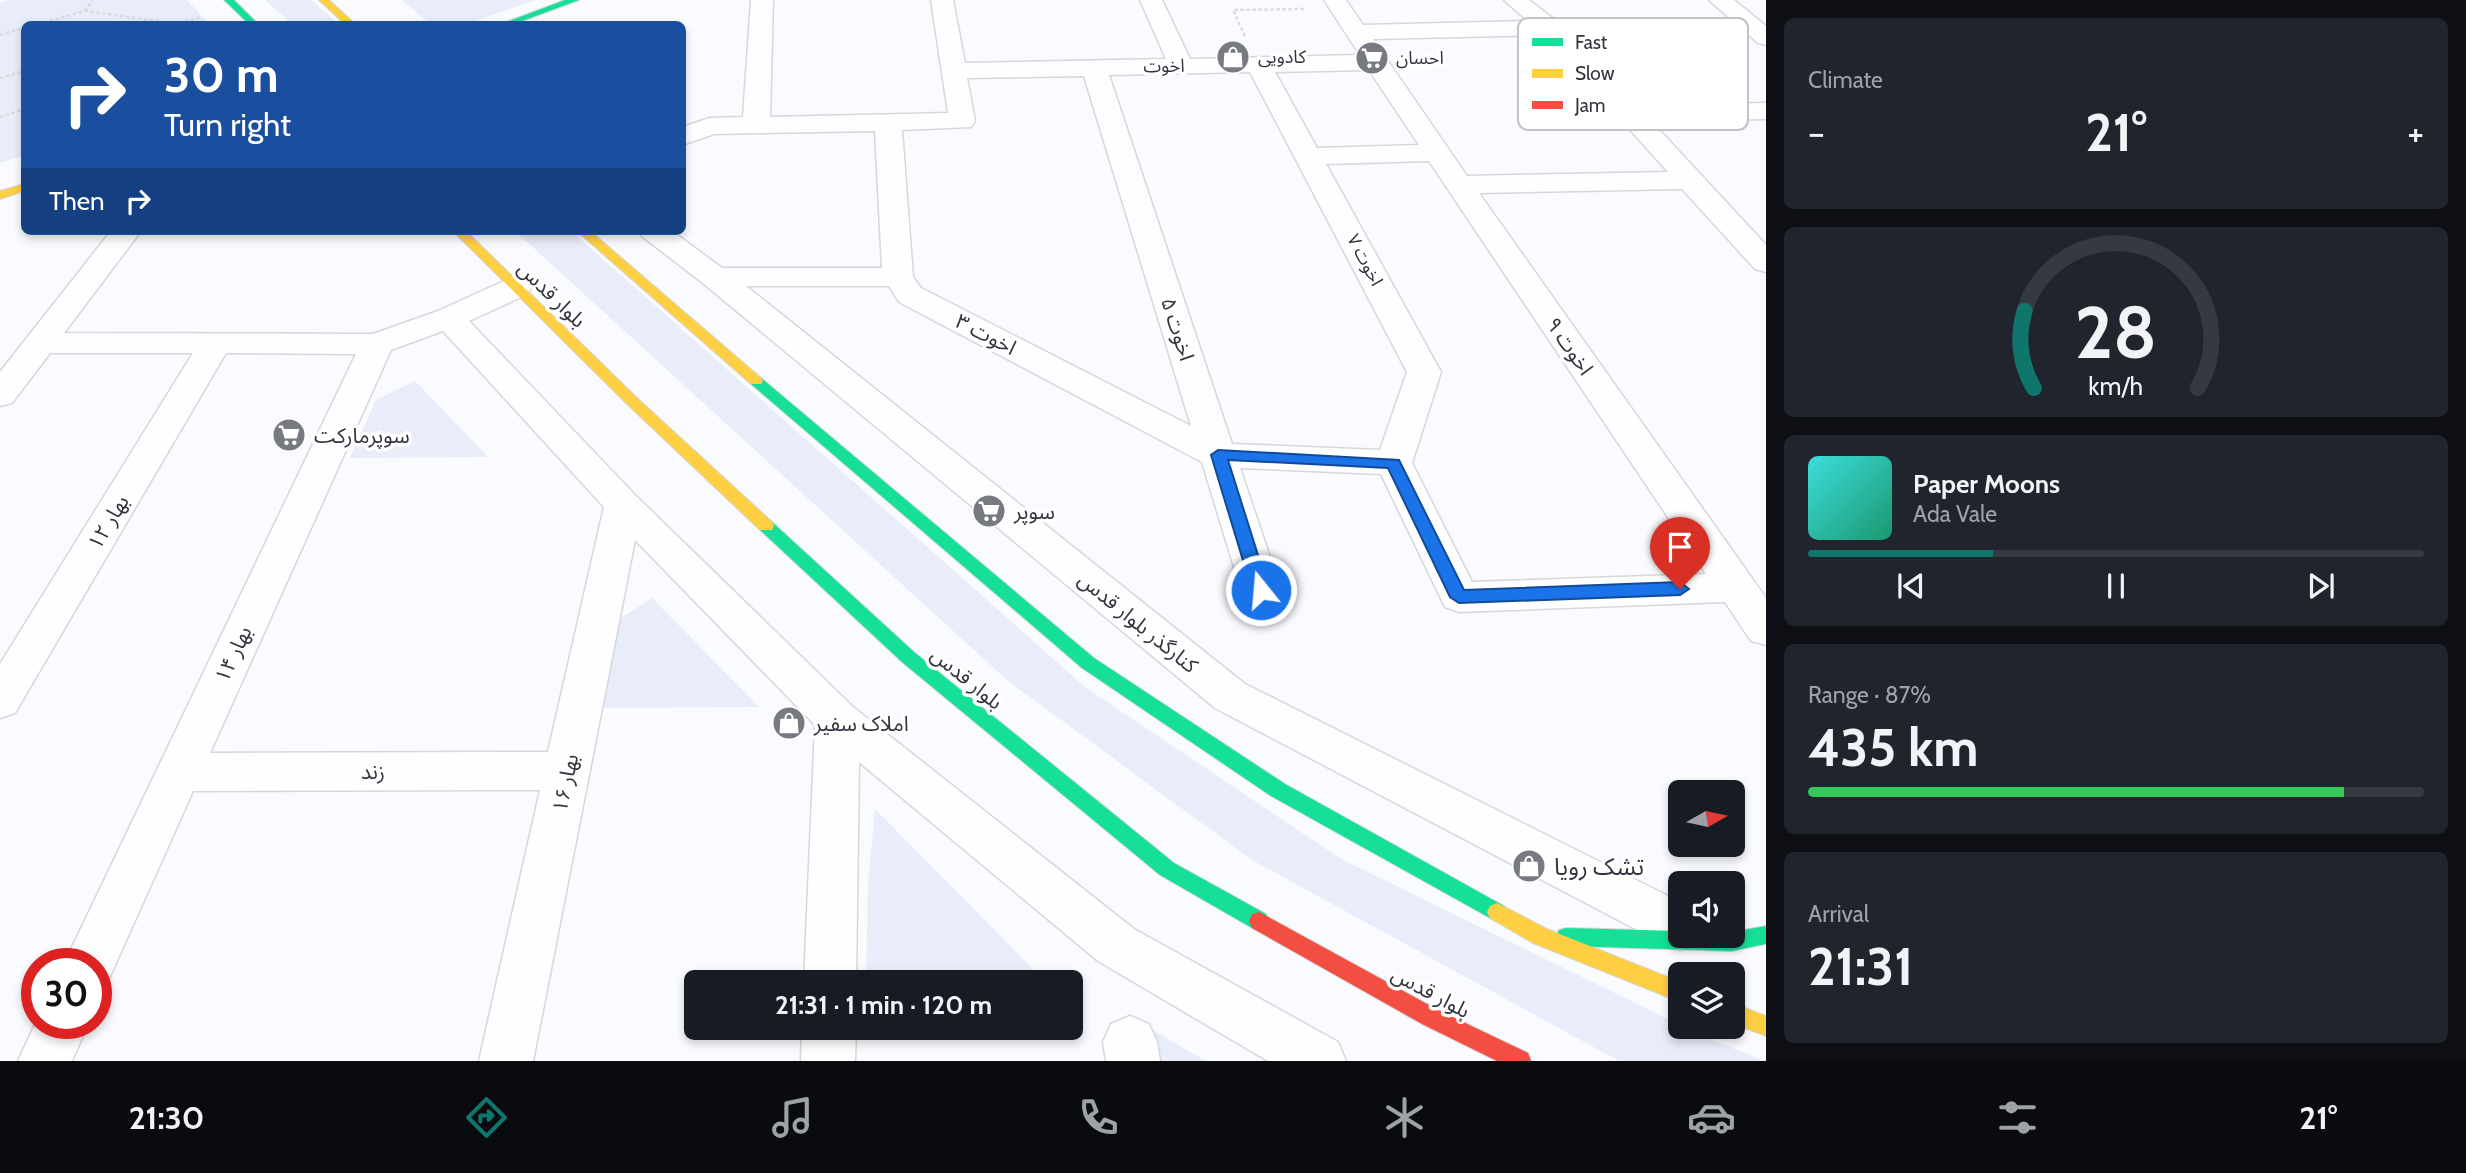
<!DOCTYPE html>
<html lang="en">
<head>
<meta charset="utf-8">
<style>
	:root { --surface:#171b24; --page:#20242c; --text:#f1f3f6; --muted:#9ea1a6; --line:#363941; --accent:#0f766e }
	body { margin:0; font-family:Cabin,"Noto Sans Arabic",sans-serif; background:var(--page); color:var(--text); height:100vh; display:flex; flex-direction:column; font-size:26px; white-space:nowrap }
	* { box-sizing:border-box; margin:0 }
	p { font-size:23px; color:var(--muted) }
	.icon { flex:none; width:38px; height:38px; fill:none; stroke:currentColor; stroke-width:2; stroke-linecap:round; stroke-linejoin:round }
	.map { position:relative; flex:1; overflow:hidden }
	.details { display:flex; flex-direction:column; gap:18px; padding:18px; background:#0d0f14; width:700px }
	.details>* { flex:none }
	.banner { position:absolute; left:21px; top:21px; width:665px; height:214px; border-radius:10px; box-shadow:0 4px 10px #0003; background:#1a4fa0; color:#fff; overflow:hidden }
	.needle { width:46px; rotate:81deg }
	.controls { position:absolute; left:1668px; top:780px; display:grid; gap:14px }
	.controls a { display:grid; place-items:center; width:77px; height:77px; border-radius:10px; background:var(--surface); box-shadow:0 4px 10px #0003; font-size:35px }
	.speed { position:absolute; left:21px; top:948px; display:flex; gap:14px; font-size:35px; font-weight:700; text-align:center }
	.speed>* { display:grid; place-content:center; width:91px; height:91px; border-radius:50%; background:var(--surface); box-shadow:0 4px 10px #0003; line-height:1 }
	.speed .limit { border:10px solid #d22; background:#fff; color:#111 }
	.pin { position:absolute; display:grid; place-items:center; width:60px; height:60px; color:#fff; margin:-72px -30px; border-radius:50% 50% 50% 0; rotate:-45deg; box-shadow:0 0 7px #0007 }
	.pin .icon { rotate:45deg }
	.me { position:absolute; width:77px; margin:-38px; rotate:343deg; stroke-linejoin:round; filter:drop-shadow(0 0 5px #0008) }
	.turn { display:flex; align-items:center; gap:24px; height:147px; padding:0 28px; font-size:32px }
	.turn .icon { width:91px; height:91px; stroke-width:2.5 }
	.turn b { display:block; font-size:49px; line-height:60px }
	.then { display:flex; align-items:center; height:66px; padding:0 28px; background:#0003; gap:14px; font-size:26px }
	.big { font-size:52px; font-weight:700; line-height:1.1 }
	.details .tile { flex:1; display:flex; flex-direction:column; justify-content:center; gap:10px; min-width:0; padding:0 24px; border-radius:10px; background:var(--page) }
	.details .dial { align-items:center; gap:0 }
	.dial svg { height:182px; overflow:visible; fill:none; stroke:var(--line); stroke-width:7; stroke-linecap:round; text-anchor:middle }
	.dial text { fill:var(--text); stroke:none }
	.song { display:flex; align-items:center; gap:21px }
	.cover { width:84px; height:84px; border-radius:10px; background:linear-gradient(135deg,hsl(180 70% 55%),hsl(160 70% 35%)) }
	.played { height:7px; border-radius:4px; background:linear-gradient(90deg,var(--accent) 30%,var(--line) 30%) }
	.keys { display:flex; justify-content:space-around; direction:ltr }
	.heat { display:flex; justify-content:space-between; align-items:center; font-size:38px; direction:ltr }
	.charge { height:10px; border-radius:5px; background:linear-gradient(90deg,#34c759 87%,var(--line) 0) }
	.trip { position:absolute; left:684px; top:970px; width:399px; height:70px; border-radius:10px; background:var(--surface); box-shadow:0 4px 10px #0003; font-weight:700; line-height:70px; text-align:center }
	.menu { display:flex; height:112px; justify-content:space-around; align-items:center; background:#090b0e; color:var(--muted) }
	.menu .icon { width:49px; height:49px }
	.menu .active { color:var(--accent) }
	.menu b { font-size:32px; color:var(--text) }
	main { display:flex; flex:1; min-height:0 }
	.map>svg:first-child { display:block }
	.green { fill:#e9edfa }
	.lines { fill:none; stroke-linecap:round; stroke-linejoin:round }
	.street-casing { stroke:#d5d7dd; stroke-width:3 }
	.fast-casing { stroke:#d5d7dd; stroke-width:2 }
	.slow-casing { stroke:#d5d7dd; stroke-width:2 }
	.jam-casing { stroke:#d5d7dd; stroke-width:2 }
	.path { stroke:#dadbdc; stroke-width:2.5; stroke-dasharray:3.5 2.5; stroke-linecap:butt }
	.street { fill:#fefeff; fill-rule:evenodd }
	.fast { fill:#16e098; fill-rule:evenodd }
	.slow { fill:#ffcf43; fill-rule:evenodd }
	.jam { fill:#f24e42; fill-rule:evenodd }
	.route { fill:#1a73e8; stroke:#114b97; stroke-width:2 }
	.labels { text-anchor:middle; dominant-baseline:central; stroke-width:7; stroke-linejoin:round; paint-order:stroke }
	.far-poi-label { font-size:18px; fill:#32343e; stroke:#fff; text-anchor:start }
	.far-street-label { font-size:18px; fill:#32343e; stroke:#fff }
	.street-label { font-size:21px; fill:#32343e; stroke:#fff }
	.poi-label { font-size:21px; fill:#32343e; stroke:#fff; text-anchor:start }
	.near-poi-label { font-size:24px; fill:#32343e; stroke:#fff; text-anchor:start }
	.key { fill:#fff; stroke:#c2c2c5; stroke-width:2 }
	.key-label { font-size:19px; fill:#32343e }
</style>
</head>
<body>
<main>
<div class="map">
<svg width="1766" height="1061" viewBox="0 0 1766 1061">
	<rect width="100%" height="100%" fill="#f9fbfe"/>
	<g class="green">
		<polygon points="10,0 187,0 209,24 24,24 24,155 0,163 0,3"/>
		<polygon points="265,0 311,0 339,24 292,24"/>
		<polygon points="402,0 536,0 466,24 430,24"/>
		<polygon points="515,231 571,231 1085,687 1341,859 1680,1025 1680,1027 1765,1061 1619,1061 1252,860 1008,681"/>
		<polygon points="415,381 488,457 350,458 376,400"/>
		<polygon points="652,598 759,707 592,708 610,625"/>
		<polygon points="875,809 1046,982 866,982 868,885"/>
		<polygon points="1149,1028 1206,1061 1154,1061"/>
	</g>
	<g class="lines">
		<defs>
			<g id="street">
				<path d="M751,0H773L770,117L948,113L931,0H953L965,63L1166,59L1140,0H1162L1190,59L1360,55L1324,0H1346L1363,25L1528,21L1504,0H1529L1559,23L1637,106L1766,103V119L1651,121L1766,245V272L1755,269L1682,189L1479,193L1766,598V645L1751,641L1725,602L1459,612L1445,607L1381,474L1240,468L1281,590L1275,600L1261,605L1247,600L1241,590L1202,462L899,302L889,286H746L1245,684L1680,902V936H1701L1698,943L1680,950L1662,943L1215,708L704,284L643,237L638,231H672L722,268H882L875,131L714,134L682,145V127L710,118L743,117ZM1545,35L1668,172L1467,176L1373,39ZM1369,70L1419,145L1317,148L1275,72ZM1250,72L1407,372L1380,450L1232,444L1109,75ZM1084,76L1191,426L921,288L913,277L902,130L971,127L975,121L967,78ZM1429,161L1445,185L1706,574L1472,582L1412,463L1441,372L1326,164Z"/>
				<polygon points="1709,0 1734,0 1766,26 1766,45 1758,43"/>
				<path d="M111,231H141L64,333L373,334L438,311L504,281L515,279L526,281L531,288L526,295L469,321L636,496L853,707L1134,929L1338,1042L1346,1061H1268L1098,961L859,762L856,982H804L815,725L635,540L533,1061H479L540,790L193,791L108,981L96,985V964H64L356,354L226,353L15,713L0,718V664L193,353H50L12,403L0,406V372ZM443,331L604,507L548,752L210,753L391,350Z"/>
				<polygon points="1130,1016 1149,1024 1157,1042 1160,1061 1106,1061 1103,1042 1111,1024"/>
				<polygon points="37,1020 37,1024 88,1024 72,1061 18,1061"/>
				<polygon points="802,1027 856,1027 855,1061 801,1061"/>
			</g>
			<g id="fast">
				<polygon points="224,0 234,0 258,24 249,24"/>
				<polygon points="565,0 579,0 514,24 501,24"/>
				<polygon points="756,377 761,378 1094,658 1285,784 1504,906 1507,912 1504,918 1497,921 1490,918 1271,796 1082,668 751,384 749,381 751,378"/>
				<polygon points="766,521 772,522 914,652 1174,863 1266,914 1269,921 1266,928 1259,930 1252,928 1160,875 902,662 760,530 758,526"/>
				<polygon points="1766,926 1766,944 1732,951 1566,946 1559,944 1556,937 1559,930 1566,928 1680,931 1680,936 1732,936 1732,932"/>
			</g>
			<g id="slow">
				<polygon points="319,0 329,0 355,24 345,24"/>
				<polygon points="24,184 24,191 0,199 0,191"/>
				<polygon points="453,231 466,231 636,397 772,522 774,526 772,530 760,530 626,403"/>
				<polygon points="577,231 590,231 761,378 763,381 761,384 751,384"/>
				<polygon points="1497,903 1547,929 1680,982 1680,1002 1533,943 1490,918 1487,912 1490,906"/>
				<polygon points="1732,1003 1766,1016 1766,1036 1732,1023"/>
			</g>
			<polygon id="jam" points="1259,912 1438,1010 1528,1053 1531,1061 1497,1061 1422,1024 1252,928 1249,921 1252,914"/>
		</defs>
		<use href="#street" class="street-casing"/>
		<use href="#fast" class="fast-casing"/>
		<use href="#slow" class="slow-casing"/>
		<use href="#jam" class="jam-casing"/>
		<g class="path">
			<polyline points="85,11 93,0"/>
			<polyline points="38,24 85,11 178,24 201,17"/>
			<polyline points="0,35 24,28"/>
			<polyline points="1245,36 1233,10 1305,9"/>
			<polyline points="0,78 24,71"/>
			<polyline points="0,117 24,109"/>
		</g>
		<use href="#street" class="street"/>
		<use href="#fast" class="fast"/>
		<use href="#slow" class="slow"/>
		<use href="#jam" class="jam"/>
	</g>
	<polygon class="route" points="1218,450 1399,460 1464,590 1680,582 1689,589 1680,595 1459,603 1450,597 1388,468 1228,460 1269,590 1261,596 1252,590 1211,455"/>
	<defs>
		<symbol id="shop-disc" viewBox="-11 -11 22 22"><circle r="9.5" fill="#787a81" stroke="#fff"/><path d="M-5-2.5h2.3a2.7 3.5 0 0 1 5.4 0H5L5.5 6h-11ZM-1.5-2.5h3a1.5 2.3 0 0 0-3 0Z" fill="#fff"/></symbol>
		<symbol id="supermarket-disc" viewBox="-11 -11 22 22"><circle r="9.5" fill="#787a81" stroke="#fff"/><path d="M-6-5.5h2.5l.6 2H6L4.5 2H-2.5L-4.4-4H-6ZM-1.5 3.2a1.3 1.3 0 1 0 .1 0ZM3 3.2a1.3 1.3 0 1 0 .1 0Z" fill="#fff"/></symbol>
	</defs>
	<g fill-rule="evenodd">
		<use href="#shop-disc" x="1214" y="38" width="38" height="38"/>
		<use href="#supermarket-disc" x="1353" y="39" width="38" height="38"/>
		<use href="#supermarket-disc" x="270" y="416" width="38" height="38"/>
		<use href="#supermarket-disc" x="970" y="492" width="38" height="38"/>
		<use href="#shop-disc" x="770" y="704" width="38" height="38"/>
		<use href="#shop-disc" x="1510" y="847" width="38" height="38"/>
	</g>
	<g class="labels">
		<g class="far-poi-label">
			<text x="1258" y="57">کادویی</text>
			<text x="1396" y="58">احسان</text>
		</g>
		<g class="far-street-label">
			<text transform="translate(1164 66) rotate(-1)">اخوت</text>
			<text transform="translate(1365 260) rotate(62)">اخوت ۷</text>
		</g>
		<g class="street-label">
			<text transform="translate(552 294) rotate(44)">بلوار قدس</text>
			<text transform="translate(1178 329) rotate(72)">اخوت ۵</text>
			<text transform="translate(986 334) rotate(27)">اخوت ۳</text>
			<text transform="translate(1570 346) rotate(55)">اخوت ۹</text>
			<text transform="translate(108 522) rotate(-59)">بهار ۱۲</text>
			<text transform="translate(1138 622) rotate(39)">کنارگذر بلوار قدس</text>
			<text transform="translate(233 654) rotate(-65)">بهار ۱۴</text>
			<text transform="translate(967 678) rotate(39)">بلوار قدس</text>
			<text x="373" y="771">زند</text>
			<text transform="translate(565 783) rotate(-78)">بهار ۱۶</text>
			<text transform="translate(1431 992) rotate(28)">بلوار قدس</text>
		</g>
		<g class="poi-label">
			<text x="314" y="435">سوپرمارکت</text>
			<text x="1014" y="511">سوپر</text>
			<text x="814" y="723">املاک سفیر</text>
		</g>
		<g class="near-poi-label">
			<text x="1554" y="866">تشک رویا</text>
		</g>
	</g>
	<rect x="1518" y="18" width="230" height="112" rx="10" class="key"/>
	<rect x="1532" y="38" width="31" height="8" fill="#16e098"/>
	<rect x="1532" y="69" width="31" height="9" fill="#ffcf43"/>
	<rect x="1532" y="101" width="31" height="8" fill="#f24e42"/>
	<g class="key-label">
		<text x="1575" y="49">Fast</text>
		<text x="1575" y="80">Slow</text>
		<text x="1575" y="112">Jam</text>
	</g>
</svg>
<div class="controls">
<a><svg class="needle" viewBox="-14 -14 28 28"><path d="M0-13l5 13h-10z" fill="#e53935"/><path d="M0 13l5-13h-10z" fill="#9ea1a6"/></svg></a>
<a><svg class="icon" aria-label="sound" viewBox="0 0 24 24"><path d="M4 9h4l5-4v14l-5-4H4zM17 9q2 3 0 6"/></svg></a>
<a><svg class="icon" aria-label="layers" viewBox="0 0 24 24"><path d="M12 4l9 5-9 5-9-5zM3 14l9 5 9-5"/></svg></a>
</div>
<div class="speed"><div class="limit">30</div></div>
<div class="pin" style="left:1680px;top:589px;background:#d93025"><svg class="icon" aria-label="arrive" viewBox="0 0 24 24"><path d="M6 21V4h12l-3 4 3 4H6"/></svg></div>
<svg class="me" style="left:1261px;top:590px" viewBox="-20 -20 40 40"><circle r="17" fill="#1a73e8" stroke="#fff" stroke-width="3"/><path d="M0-11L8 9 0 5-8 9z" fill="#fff"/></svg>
<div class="trip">21:31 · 1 min · 120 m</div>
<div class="banner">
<div class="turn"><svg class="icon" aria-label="right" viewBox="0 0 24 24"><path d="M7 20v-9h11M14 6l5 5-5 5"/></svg><div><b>30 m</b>Turn right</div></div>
<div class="then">Then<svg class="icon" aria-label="right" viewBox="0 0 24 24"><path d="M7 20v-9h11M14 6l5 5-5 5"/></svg></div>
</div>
</div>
<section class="details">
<div class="tile"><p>Climate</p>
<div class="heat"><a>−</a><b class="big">21°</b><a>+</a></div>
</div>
<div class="tile dial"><svg viewBox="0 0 100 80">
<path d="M14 69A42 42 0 1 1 86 69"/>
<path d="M14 69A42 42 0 0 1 10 35" stroke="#0f766e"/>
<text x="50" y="56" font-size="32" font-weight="700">28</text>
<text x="50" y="72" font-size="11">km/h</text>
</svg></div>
<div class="tile">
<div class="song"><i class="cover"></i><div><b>Paper Moons</b><p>Ada Vale</p></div></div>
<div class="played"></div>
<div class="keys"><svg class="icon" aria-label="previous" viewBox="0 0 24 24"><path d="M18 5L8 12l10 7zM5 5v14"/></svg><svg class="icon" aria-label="pause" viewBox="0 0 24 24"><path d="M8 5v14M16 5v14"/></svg><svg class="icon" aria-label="next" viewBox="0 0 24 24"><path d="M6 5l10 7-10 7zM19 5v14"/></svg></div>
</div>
<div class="tile"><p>Range · 87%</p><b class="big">435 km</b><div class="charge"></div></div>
<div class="tile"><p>Arrival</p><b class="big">21:31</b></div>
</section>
</main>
<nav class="menu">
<b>21:30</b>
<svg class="icon active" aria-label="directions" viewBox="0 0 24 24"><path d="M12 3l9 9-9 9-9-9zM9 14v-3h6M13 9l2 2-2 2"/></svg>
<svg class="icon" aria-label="music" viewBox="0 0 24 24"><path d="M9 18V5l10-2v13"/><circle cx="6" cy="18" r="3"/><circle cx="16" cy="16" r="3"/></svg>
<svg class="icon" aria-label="phone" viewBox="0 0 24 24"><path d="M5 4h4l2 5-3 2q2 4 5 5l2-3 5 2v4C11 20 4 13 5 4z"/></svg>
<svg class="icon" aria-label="climate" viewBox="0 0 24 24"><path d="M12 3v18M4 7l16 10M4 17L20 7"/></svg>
<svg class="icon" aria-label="car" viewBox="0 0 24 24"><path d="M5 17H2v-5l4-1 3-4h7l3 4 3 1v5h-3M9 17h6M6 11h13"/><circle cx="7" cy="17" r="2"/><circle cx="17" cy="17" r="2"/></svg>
<svg class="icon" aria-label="filters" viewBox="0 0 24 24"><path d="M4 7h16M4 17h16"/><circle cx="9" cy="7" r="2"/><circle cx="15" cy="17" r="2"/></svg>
<b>21°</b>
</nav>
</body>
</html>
